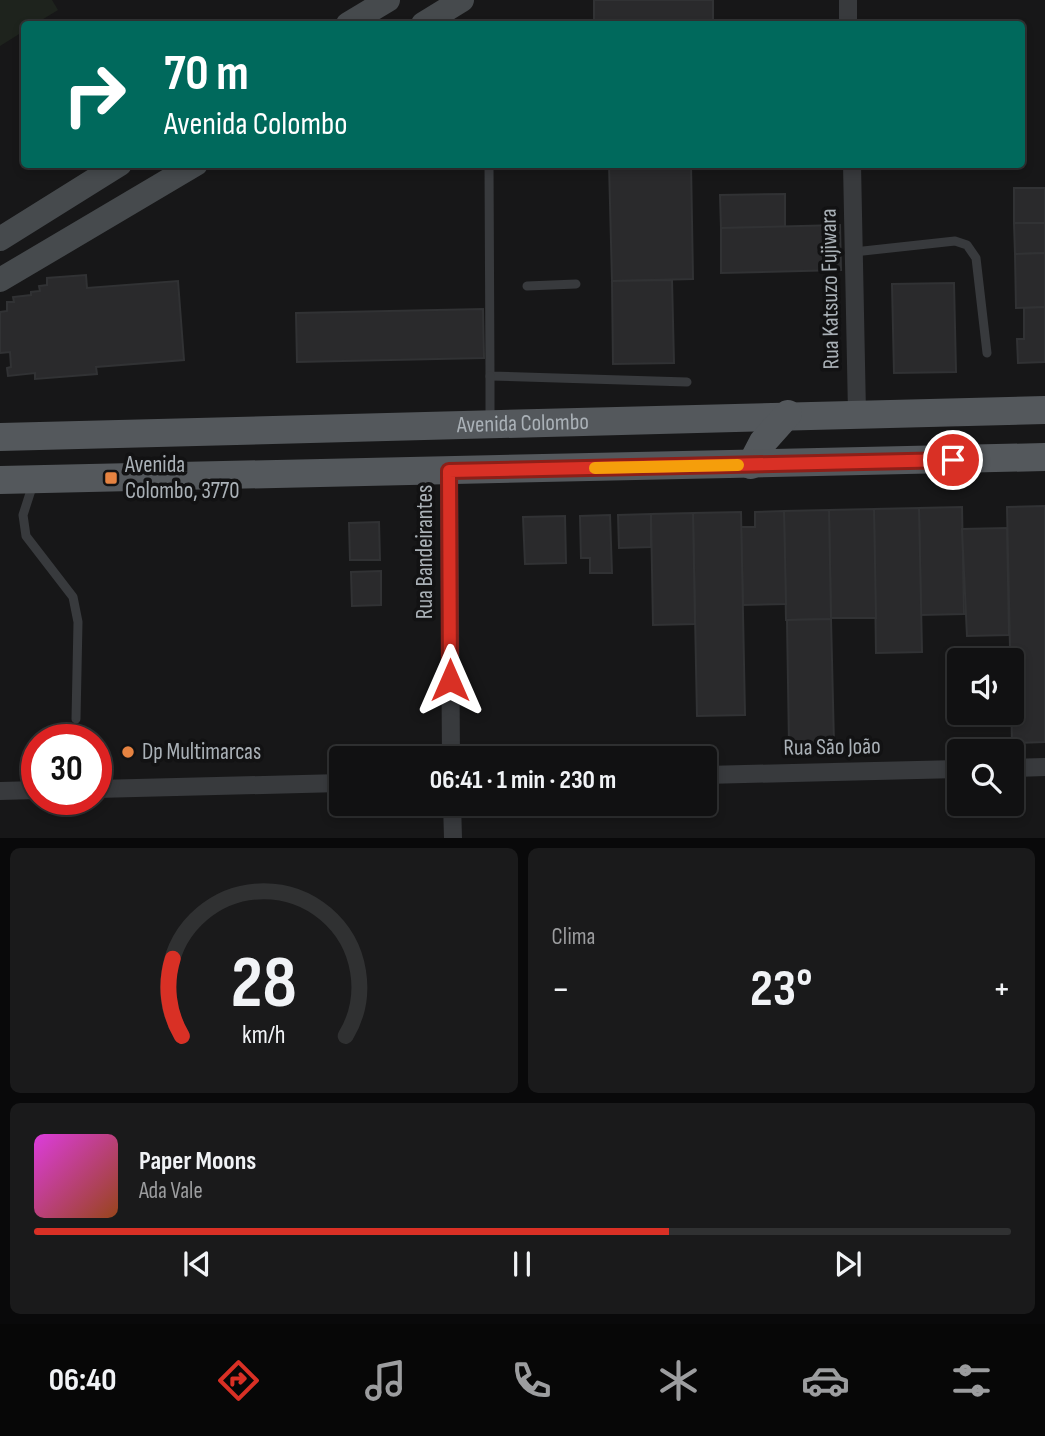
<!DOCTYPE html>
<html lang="pt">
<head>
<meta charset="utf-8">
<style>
	:root { --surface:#111112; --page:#1a1a1b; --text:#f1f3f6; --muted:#9c9d9f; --line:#303132; --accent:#d93025 }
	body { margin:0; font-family:"Sofia Sans Condensed",sans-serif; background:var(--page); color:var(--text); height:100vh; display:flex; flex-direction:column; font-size:26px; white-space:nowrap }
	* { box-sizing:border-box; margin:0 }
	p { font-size:23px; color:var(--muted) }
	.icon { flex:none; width:38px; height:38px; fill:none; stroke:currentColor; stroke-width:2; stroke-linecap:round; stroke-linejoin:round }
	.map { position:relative; height:838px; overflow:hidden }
	.sheet { display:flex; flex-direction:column; gap:10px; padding:10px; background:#09090a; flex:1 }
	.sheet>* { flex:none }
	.guide { position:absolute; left:21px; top:21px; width:1004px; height:147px; border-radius:7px; box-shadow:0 4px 10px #0003,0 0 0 2px var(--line); background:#00695c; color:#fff; overflow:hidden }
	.tools { position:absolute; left:947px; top:648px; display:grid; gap:14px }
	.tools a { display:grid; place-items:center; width:77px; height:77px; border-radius:7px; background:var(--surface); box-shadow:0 4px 10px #0003,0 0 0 2px var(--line); font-size:35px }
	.speed { position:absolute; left:21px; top:724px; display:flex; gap:14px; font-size:35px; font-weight:700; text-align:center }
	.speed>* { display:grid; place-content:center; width:91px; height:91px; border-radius:50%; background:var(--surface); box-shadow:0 4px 10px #0003,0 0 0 2px var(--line); line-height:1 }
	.speed .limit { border:10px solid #d22; background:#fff; color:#111 }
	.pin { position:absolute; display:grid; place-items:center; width:60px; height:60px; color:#fff; margin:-30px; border:4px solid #fff; border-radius:50%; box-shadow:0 2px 7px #0007 }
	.me { position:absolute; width:77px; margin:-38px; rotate:0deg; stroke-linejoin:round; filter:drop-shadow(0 0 5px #0008) }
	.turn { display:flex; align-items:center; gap:24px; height:147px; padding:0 28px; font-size:32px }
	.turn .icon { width:91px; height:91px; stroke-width:2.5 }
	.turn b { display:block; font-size:49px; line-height:60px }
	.big { font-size:52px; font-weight:700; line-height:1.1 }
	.sheet .widget { flex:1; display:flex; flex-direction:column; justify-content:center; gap:10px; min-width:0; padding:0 24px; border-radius:10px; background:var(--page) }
	.sheet .dial { align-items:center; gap:0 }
	.dial svg { height:182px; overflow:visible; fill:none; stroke:var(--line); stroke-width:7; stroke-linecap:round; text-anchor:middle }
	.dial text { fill:var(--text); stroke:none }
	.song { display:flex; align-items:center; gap:21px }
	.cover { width:84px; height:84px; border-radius:10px; background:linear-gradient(135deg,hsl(300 70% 55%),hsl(20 70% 35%)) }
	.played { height:7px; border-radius:4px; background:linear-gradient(90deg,var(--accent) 65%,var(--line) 65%) }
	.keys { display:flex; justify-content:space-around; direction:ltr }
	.heat { display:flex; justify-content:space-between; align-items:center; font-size:38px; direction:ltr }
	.sheet .tiles { flex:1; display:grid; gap:10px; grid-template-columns:1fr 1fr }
	.widget:last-child { grid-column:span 2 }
	.trip { position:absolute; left:329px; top:746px; width:388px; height:70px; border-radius:7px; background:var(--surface); box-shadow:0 4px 10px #0003,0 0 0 2px var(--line); font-weight:700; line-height:70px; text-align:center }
	.menu { display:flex; height:112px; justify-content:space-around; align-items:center; background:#070707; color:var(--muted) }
	.menu .icon { width:49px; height:49px }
	.menu .current { color:var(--accent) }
	.menu b { font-size:32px; color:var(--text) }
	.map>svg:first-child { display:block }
	.green { fill:#1e231d }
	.building { fill:#2a2a2c; stroke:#313234; stroke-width:2 }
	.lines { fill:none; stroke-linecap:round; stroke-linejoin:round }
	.service { stroke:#383a3d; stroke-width:9 }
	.minor { stroke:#383a3d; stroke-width:18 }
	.secondary { stroke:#464a4d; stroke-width:24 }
	.primary { stroke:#54585c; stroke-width:28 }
	.route-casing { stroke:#8d1f18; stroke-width:18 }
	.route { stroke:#d93025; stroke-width:12 }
	.slow { stroke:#f59e0b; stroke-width:12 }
	.poi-dot { fill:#e68341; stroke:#121213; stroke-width:2.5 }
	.labels { text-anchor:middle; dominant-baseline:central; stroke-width:7; stroke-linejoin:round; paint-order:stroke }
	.street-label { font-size:23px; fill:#aab1b7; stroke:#121213 }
	.poi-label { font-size:23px; fill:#aab1b7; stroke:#121213; text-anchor:start }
</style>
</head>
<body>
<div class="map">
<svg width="1045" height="838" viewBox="0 0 1045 838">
	<rect width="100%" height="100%" fill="#171718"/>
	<polygon class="green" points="0,0 52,0 58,10 35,24 24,24 24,31 0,46"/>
	<g class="building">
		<rect x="594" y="0" width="119" height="24"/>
		<polygon points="609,164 691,164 693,279 612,281"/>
		<rect x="1014" y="188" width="31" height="35"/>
		<polygon points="785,194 785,227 721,228 720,195"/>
		<polygon points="1014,223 1045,223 1045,253 1015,254"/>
		<polygon points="840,225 841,270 721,273 721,228"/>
		<polygon points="1045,253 1045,307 1016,308 1015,254"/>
		<polygon points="86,275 87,288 178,281 184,360 96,367 97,374 35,379 35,373 8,376 7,368 11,367 10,352 0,353 0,312 7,311 7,302 14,302 13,297 31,295 31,292 40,291 39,286 47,285 47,278"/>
		<polygon points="672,280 674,363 613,364 612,281"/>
		<polygon points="954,283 956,372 894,373 892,284"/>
		<polygon points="1045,307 1045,362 1018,363 1017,339 1024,339 1024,308"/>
		<polygon points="483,309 484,358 297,362 296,313"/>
		<polygon points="1045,506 1045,742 1012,743 1007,507"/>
		<polygon points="962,507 964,614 921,615 919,508"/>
		<polygon points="919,508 922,652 876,653 874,509"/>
		<polygon points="874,509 876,618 831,618 829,510"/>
		<polygon points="829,510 831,619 786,620 784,511"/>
		<polygon points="784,511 786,604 743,605 741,527 755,527 755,512"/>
		<polygon points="741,512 745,715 697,716 693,513"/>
		<polygon points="693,513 695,624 653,625 651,514"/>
		<polygon points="651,514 651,547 619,548 618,515"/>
		<polygon points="610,515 612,573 590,573 590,558 581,558 580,516"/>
		<polygon points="565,516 566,563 525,564 523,517"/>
		<polygon points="379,522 380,560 350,560 349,523"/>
		<polygon points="1007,528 1009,635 967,636 962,529"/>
		<polygon points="381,571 381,605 352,606 351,572"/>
		<polygon points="831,619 834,744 789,745 787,620"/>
	</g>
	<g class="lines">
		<g class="service">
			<polyline points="489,164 490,376 687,382"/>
			<polyline points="854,252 955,241 967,245 976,258 987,353"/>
			<polyline points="527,286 576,284"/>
			<polyline points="490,420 490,376"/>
			<polyline points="33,484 23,515 26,536 73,597 78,622 76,719"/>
		</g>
		<g class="minor">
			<polyline points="848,0 848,24"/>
			<polyline points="852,164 857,413"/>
			<polyline points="449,471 451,758"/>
			<polyline points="1012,768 1045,767"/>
			<polyline points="705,775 959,769"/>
			<polyline points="96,789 341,783"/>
			<polyline points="0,791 37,790"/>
			<polyline points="452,803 453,838"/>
		</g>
		<g class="secondary">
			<polyline points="348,24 388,0"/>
			<polyline points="423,24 462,0"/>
			<polyline points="0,239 120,164"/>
			<polyline points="0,280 196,164"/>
		</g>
		<g class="primary">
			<path id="s1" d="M0,437L1045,410"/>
			<polyline points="751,465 763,442 788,414"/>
			<polyline points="0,480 1045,457"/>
		</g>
	</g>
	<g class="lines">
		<defs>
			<polyline id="route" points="450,680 449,471 953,460"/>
		</defs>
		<use href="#route" class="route-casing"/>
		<use href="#route" class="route"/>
		<polyline class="slow" points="595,468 738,465"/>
	</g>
	<g class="poi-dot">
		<rect x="104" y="471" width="14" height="14" rx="3.5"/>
		<circle cx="128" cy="752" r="7"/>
	</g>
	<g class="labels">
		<g class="street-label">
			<text transform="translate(830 289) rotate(-91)">Rua Katsuzo Fujiwara</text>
			<text stroke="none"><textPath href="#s1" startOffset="523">Avenida Colombo</textPath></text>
			<text transform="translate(425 552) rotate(-90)">Rua Bandeirantes</text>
			<text transform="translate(832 747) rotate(-1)">Rua São João</text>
		</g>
		<g class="poi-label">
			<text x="125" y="465">Avenida<tspan x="125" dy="26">Colombo, 3770</tspan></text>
			<text x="142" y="752">Dp Multimarcas</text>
		</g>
	</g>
</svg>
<div class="tools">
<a><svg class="icon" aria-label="sound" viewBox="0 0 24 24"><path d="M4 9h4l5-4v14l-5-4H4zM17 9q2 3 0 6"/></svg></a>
<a><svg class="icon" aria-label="search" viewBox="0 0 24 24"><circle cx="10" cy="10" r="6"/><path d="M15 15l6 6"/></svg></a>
</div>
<div class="speed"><div class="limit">30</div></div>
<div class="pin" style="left:953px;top:460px;background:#d93025"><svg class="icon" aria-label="arrive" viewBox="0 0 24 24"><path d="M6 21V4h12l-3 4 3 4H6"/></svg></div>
<svg class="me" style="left:450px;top:680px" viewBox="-20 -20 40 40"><path d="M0-17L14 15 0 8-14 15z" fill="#d93025" stroke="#fff" stroke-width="4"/></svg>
<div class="trip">06:41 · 1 min · 230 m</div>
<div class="guide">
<div class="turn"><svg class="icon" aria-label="right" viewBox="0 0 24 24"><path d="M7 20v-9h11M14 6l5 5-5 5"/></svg><div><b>70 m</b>Avenida Colombo</div></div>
</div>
</div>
<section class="sheet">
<div class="tiles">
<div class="widget dial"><svg viewBox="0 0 100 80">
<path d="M14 69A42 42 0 1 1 86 69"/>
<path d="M14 69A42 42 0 0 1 10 35" stroke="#d93025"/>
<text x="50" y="56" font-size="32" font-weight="700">28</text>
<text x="50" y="72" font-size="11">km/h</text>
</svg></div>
<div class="widget"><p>Clima</p>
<div class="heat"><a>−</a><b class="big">23°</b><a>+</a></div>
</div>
<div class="widget">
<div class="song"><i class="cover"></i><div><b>Paper Moons</b><p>Ada Vale</p></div></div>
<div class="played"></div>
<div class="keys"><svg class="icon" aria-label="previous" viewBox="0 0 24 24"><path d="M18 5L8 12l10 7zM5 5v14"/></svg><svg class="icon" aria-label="pause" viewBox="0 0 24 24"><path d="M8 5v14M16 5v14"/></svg><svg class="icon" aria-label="next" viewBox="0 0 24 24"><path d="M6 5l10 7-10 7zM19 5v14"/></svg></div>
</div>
</div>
</section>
<nav class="menu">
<b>06:40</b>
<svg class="icon current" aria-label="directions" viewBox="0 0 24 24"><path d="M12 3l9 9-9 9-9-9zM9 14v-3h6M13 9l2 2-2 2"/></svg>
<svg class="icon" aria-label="music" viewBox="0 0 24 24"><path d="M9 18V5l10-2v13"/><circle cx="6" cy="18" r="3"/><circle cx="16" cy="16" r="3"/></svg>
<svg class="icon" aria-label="phone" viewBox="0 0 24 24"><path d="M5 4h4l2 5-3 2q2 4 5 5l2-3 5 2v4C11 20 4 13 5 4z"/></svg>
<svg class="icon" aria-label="climate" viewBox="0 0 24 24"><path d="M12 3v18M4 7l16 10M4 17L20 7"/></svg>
<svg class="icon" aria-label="car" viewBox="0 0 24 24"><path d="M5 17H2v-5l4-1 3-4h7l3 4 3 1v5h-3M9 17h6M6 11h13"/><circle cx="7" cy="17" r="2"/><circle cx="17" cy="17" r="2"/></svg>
<svg class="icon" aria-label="filters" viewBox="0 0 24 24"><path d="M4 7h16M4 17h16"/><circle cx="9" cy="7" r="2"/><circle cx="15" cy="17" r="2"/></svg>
</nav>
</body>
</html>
